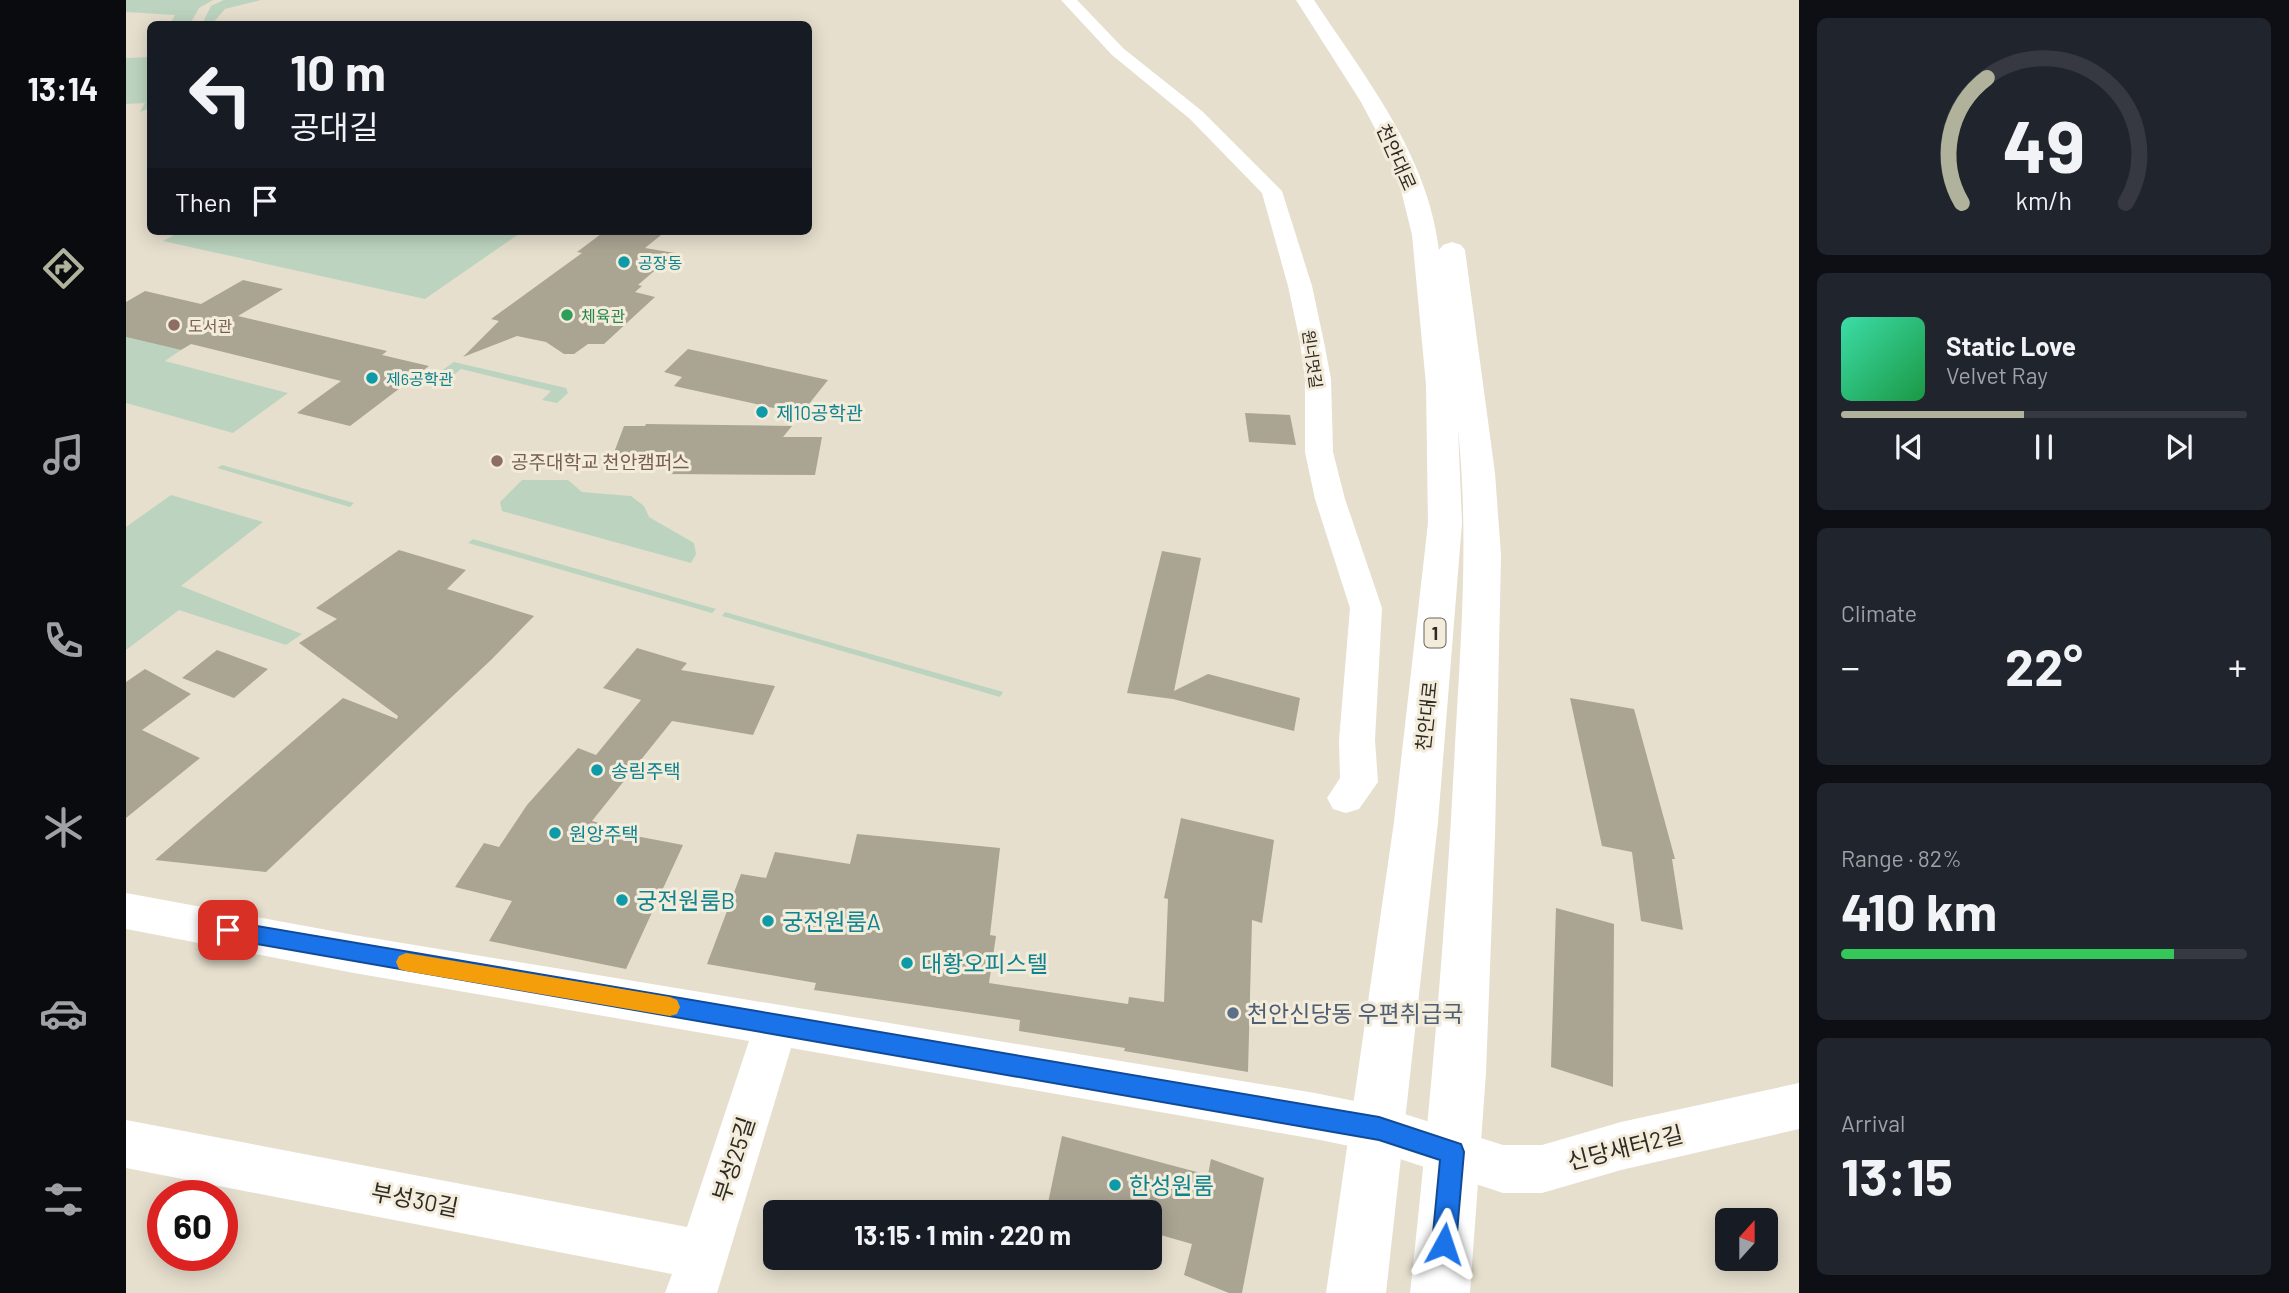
<!DOCTYPE html>
<html lang="en">
<head>
<meta charset="utf-8">
<style>
	:root { --surface:#171b24; --page:#20242c; --text:#f1f3f6; --muted:#9ea1a6; --line:#363941; --accent:#b0b29c }
	body { margin:0; font-family:Barlow,"Noto Sans KR",sans-serif; background:var(--page); color:var(--text); height:100vh; display:flex; flex-direction:column; font-size:26px; white-space:nowrap }
	* { box-sizing:border-box; margin:0 }
	p { font-size:23px; color:var(--muted) }
	.icon { flex:none; width:38px; height:38px; fill:none; stroke:currentColor; stroke-width:2; stroke-linecap:round; stroke-linejoin:round }
	.map { position:relative; flex:1; overflow:hidden }
	.drawer { display:flex; flex-direction:column; gap:18px; padding:18px; background:#0d0f14; width:490px }
	.drawer>* { flex:none }
	.hud { position:absolute; left:21px; top:21px; width:665px; height:214px; border-radius:10px; box-shadow:0 4px 18px #0003; background:#171b24; color:var(--text); overflow:hidden }
	.needle { width:46px; rotate:21deg }
	.fabs { position:absolute; left:1589px; top:1208px; display:grid; gap:14px }
	.fabs a { display:grid; place-items:center; width:63px; height:63px; border-radius:10px; background:var(--surface); box-shadow:0 4px 18px #0003; font-size:35px }
	.speed { position:absolute; left:21px; top:1180px; display:flex; gap:14px; font-size:35px; font-weight:700; text-align:center }
	.speed>* { display:grid; place-content:center; width:91px; height:91px; border-radius:50%; background:var(--surface); box-shadow:0 4px 18px #0003; line-height:1 }
	.speed .limit { border:10px solid #d22; background:#fff; color:#111 }
	.pin { position:absolute; display:grid; place-items:center; width:60px; height:60px; color:#fff; margin:-30px; border-radius:14px; box-shadow:0 4px 10px #0006 }
	.me { position:absolute; width:77px; margin:-38px; rotate:5deg; stroke-linejoin:round; filter:drop-shadow(0 0 5px #0008) }
	.turn { display:flex; align-items:center; gap:24px; height:147px; padding:0 28px; font-size:32px }
	.turn .icon { width:91px; height:91px; stroke-width:2.5 }
	.turn b { display:block; font-size:49px; line-height:60px }
	.then { display:flex; align-items:center; height:66px; padding:0 28px; background:#0003; gap:14px; font-size:26px }
	.big { font-size:52px; font-weight:700; line-height:1.1 }
	.drawer .widget { flex:1; display:flex; flex-direction:column; justify-content:center; gap:10px; min-width:0; padding:0 24px; border-radius:10px; background:var(--page) }
	.drawer .dial { align-items:center; gap:0 }
	.dial svg { height:182px; overflow:visible; fill:none; stroke:var(--line); stroke-width:7; stroke-linecap:round; text-anchor:middle }
	.dial text { fill:var(--text); stroke:none }
	.song { display:flex; align-items:center; gap:21px }
	.cover { width:84px; height:84px; border-radius:10px; background:linear-gradient(135deg,hsl(160 70% 55%),hsl(140 70% 35%)) }
	.played { height:7px; border-radius:4px; background:linear-gradient(90deg,var(--accent) 45%,var(--line) 45%) }
	.keys { display:flex; justify-content:space-around; direction:ltr }
	.heat { display:flex; justify-content:space-between; align-items:center; font-size:38px; direction:ltr }
	.charge { height:10px; border-radius:5px; background:linear-gradient(90deg,#34c759 82%,var(--line) 0) }
	.trip { position:absolute; left:637px; top:1200px; width:399px; height:70px; border-radius:10px; background:var(--surface); box-shadow:0 4px 18px #0003; font-weight:700; line-height:70px; text-align:center }
	main { display:flex; flex:1; min-height:0 }
	.dock { display:flex; flex-direction:column; width:126px; justify-content:space-around; align-items:center; background:#090b0e; color:var(--muted) }
	.dock .icon { width:49px; height:49px }
	.dock .selected { color:var(--accent) }
	.dock b { font-size:32px; color:var(--text) }
	.map>svg:first-child { display:block }
	.green { fill:#bcd4bf }
	.building { fill:#aaa493 }
	.lines { fill:none; stroke-linecap:round; stroke-linejoin:round }
	.minor { fill:#fff; fill-rule:evenodd }
	.primary { fill:#fff; fill-rule:evenodd }
	.route { fill:#1a73e8; stroke:#114b97; stroke-width:2 }
	.slow { fill:#f59e0b }
	.culture-dot { fill:#0f9aa8; stroke:#f3ecdb; stroke-width:2.5 }
	.leisure-dot { fill:#2e9e5b; stroke:#f3ecdb; stroke-width:2.5 }
	.education-dot { fill:#8d6e63; stroke:#f3ecdb; stroke-width:2.5 }
	.service-dot { fill:#5c6f8a; stroke:#f3ecdb; stroke-width:2.5 }
	.labels { text-anchor:middle; dominant-baseline:central; stroke-width:6; stroke-linejoin:round; paint-order:stroke }
	.far-culture-label { font-size:16px; fill:#0d838f; stroke:#f3ecdb; text-anchor:start }
	.far-leisure-label { font-size:16px; fill:#27864d; stroke:#f3ecdb; text-anchor:start }
	.far-education-label { font-size:16px; fill:#785e54; stroke:#f3ecdb; text-anchor:start }
	.far-street-label { font-size:16px; fill:#2e2b25; stroke:#f3ecdb }
	.shield { fill:#f3ecdb; stroke:#69655c; stroke-width:2 }
	.shield-label { font-size:18px; font-weight:bold; fill:#2e2b25 }
	.street-label { font-size:19px; fill:#2e2b25; stroke:#f3ecdb }
	.culture-label { font-size:19px; fill:#0d838f; stroke:#f3ecdb; text-anchor:start }
	.education-label { font-size:19px; fill:#785e54; stroke:#f3ecdb; text-anchor:start }
	.near-culture-label { font-size:23px; fill:#0d838f; stroke:#f3ecdb; text-anchor:start }
	.near-service-label { font-size:23px; fill:#4e5e75; stroke:#f3ecdb; text-anchor:start }
	.near-street-label { font-size:23px; fill:#2e2b25; stroke:#f3ecdb }
</style>
</head>
<body>
<main>
<nav class="dock">
<b>13:14</b>
<svg class="icon selected" aria-label="directions" viewBox="0 0 24 24"><path d="M12 3l9 9-9 9-9-9zM9 14v-3h6M13 9l2 2-2 2"/></svg>
<svg class="icon" aria-label="music" viewBox="0 0 24 24"><path d="M9 18V5l10-2v13"/><circle cx="6" cy="18" r="3"/><circle cx="16" cy="16" r="3"/></svg>
<svg class="icon" aria-label="phone" viewBox="0 0 24 24"><path d="M5 4h4l2 5-3 2q2 4 5 5l2-3 5 2v4C11 20 4 13 5 4z"/></svg>
<svg class="icon" aria-label="climate" viewBox="0 0 24 24"><path d="M12 3v18M4 7l16 10M4 17L20 7"/></svg>
<svg class="icon" aria-label="car" viewBox="0 0 24 24"><path d="M5 17H2v-5l4-1 3-4h7l3 4 3 1v5h-3M9 17h6M6 11h13"/><circle cx="7" cy="17" r="2"/><circle cx="17" cy="17" r="2"/></svg>
<svg class="icon" aria-label="filters" viewBox="0 0 24 24"><path d="M4 7h16M4 17h16"/><circle cx="9" cy="7" r="2"/><circle cx="15" cy="17" r="2"/></svg>
</nav>
<div class="map">
<svg width="1673" height="1293" viewBox="0 0 1673 1293">
	<rect width="100%" height="100%" fill="#e6dfce"/>
	<g class="green">
		<polygon points="0,0 87,0 73,8 64,24 44,24 49,15 0,12"/>
		<polygon points="98,0 135,0 99,9 86,24 76,24 85,6"/>
		<polygon points="24,57 24,108 14,112 19,103 0,104 0,58"/>
		<polygon points="55,231 397,231 299,299 37,241"/>
		<polygon points="0,337 55,350 39,361 162,393 107,433 0,403"/>
		<polygon points="328,362 440,388 442,393 431,403 416,400 425,391 335,369 325,377 312,373"/>
		<polygon points="96,465 228,503 224,507 91,468"/>
		<polygon points="396,480 442,480 456,492 505,496 518,506 523,517 568,543 570,554 565,563 376,511 374,502"/>
		<polygon points="45,495 137,522 55,586 176,634 160,645 53,610 0,650 0,527"/>
		<polygon points="347,539 590,609 586,613 342,543"/>
		<polygon points="599,612 877,692 874,697 596,616"/>
	</g>
	<g class="building">
		<polygon points="479,231 540,231 519,248 549,253 512,285 516,286 509,292 529,297 478,344 462,344 448,354 438,354 420,342 391,336 337,357 373,321 365,319 456,253 451,252"/>
		<polygon points="117,280 157,289 112,316 261,351 256,355 303,366 224,426 171,413 215,381 65,344 55,350 0,337 0,302 19,291 75,304"/>
		<polygon points="562,349 702,380 675,414 548,386 556,377 538,372"/>
		<polygon points="1119,413 1164,415 1170,445 1123,442"/>
		<polygon points="520,424 666,426 657,437 696,437 689,475 543,474 546,463 484,463 498,426 519,426"/>
		<polygon points="273,550 340,570 321,589 408,616 366,659 140,872 29,860 217,698 271,719 272,716 173,643 211,619 190,608"/>
		<polygon points="1036,551 1075,558 1048,691 1082,674 1174,698 1168,731 1047,699 1001,693"/>
		<polygon points="511,648 561,663 555,670 649,686 627,735 546,721 466,821 481,825 478,830 557,845 500,969 363,941 386,901 329,887 358,843 373,847 401,805 452,748 470,755 515,700 477,688"/>
		<polygon points="91,650 142,669 108,698 56,678"/>
		<polygon points="19,669 65,694 16,730 74,758 0,818 0,682"/>
		<polygon points="1444,698 1508,709 1549,859 1546,859 1557,930 1515,921 1506,852 1476,846"/>
		<polygon points="1055,818 1148,840 1136,923 1126,920 1122,1072 998,1051 999,1048 893,1031 894,1020 688,990 690,983 581,964 615,874 640,878 649,852 724,864 731,834 874,848 864,935 870,936 863,983 1002,1004 1003,997 1038,1002 1042,899 1038,898"/>
		<polygon points="1430,908 1488,924 1487,1087 1425,1067"/>
		<polygon points="936,1136 1082,1175 1085,1159 1138,1178 1116,1293 1103,1293 1058,1275 1066,1244 1024,1232 1024,1213 957,1213 922,1203"/>
	</g>
	<g class="lines">
		<g class="minor">
			<polygon points="935,0 951,0 998,49 1076,111 1156,191 1186,286 1198,342 1205,379 1207,452 1219,499 1256,608 1249,740 1252,782 1233,809 1220,813 1207,809 1201,798 1214,778 1213,740 1224,608 1189,499 1179,452 1179,379 1174,342 1162,286 1136,193 1064,119 986,55"/>
			<polygon points="0,893 228,935 1189,1093 1253,1106 1377,1145 1416,1145 1495,1122 1673,1083 1673,1129 1495,1170 1416,1193 1377,1193 1253,1152 1189,1139 665,1048 591,1293 539,1293 546,1274 0,1168 0,1120 561,1227 623,1041 228,973 0,929"/>
		</g>
		<path class="primary" d="M1170,0H1188C1239,77 1302,155 1313,250L1317,245L1326,242L1335,245L1339,250L1369,473L1375,555L1369,836L1360,1073L1344,1293H1284C1304,1111 1320,929 1329,745C1335,640 1343,535 1332,429L1336,523L1312,822L1260,1293H1200L1268,822L1302,523L1300,385L1286,235L1275,190L1264,157L1235,102Z"/>
	</g>
	<polygon class="route" points="102,921 1253,1117 1335,1144 1338,1152 1330,1244 1327,1253 1318,1256 1310,1253 1306,1244 1314,1160 1253,1140 102,939 95,936 92,930 95,924"/>
	<polygon class="slow" points="280,953 544,997 551,1000 554,1007 551,1014 544,1016 280,971 273,969 270,962 273,956"/>
	<g class="culture-dot">
		<circle cx="498" cy="262" r="7"/>
		<circle cx="246" cy="378" r="7"/>
		<circle cx="636" cy="412" r="7"/>
		<circle cx="471" cy="770" r="7"/>
		<circle cx="429" cy="833" r="7"/>
		<circle cx="496" cy="900" r="7"/>
		<circle cx="642" cy="921" r="7"/>
		<circle cx="781" cy="963" r="7"/>
		<circle cx="989" cy="1185" r="7"/>
	</g>
	<circle class="leisure-dot" cx="441" cy="315" r="7"/>
	<g class="education-dot">
		<circle cx="48" cy="325" r="7"/>
		<circle cx="371" cy="461" r="7"/>
	</g>
	<circle class="service-dot" cx="1107" cy="1013" r="7"/>
	<g class="labels">
		<g class="far-culture-label">
			<text x="512" y="262">공장동</text>
			<text x="260" y="378">제6공학관</text>
		</g>
		<g class="far-leisure-label">
			<text x="455" y="315">체육관</text>
		</g>
		<g class="far-education-label">
			<text x="62" y="325">도서관</text>
		</g>
		<g class="far-street-label">
			<text transform="translate(1187 359) rotate(82)">원너멋길</text>
		</g>
		<rect class="shield" x="1298.5" y="618.5" width="21" height="29" rx="5"/>
		<g class="shield-label">
			<text x="1309" y="633">1</text>
		</g>
		<g class="street-label">
			<text transform="translate(1271 157) rotate(66)">천안대로</text>
			<text transform="translate(1300 716) rotate(-84)">천안대로</text>
		</g>
		<g class="culture-label">
			<text x="650" y="412">제10공학관</text>
			<text x="485" y="770">송림주택</text>
			<text x="443" y="833">원앙주택</text>
		</g>
		<g class="education-label">
			<text x="385" y="461">공주대학교 천안캠퍼스</text>
		</g>
		<g class="near-culture-label">
			<text x="510" y="900">궁전원룸B</text>
			<text x="656" y="921">궁전원룸A</text>
			<text x="795" y="963">대황오피스텔</text>
			<text x="1003" y="1185">한성원룸</text>
		</g>
		<g class="near-service-label">
			<text x="1121" y="1013">천안신당동 우편취급국</text>
		</g>
		<g class="near-street-label">
			<text transform="translate(1499 1147) rotate(-14)">신당새터2길</text>
			<text transform="translate(607 1159) rotate(-72)">부성25길</text>
			<text transform="translate(289 1199) rotate(11)">부성30길</text>
		</g>
	</g>
</svg>
<div class="fabs">
<a><svg class="needle" viewBox="-14 -14 28 28"><path d="M0-13l5 13h-10z" fill="#e53935"/><path d="M0 13l5-13h-10z" fill="#9ea1a6"/></svg></a>
</div>
<div class="speed"><div class="limit">60</div></div>
<div class="pin" style="left:102px;top:930px;background:#d93025"><svg class="icon" aria-label="arrive" viewBox="0 0 24 24"><path d="M6 21V4h12l-3 4 3 4H6"/></svg></div>
<svg class="me" style="left:1318px;top:1244px" viewBox="-20 -20 40 40"><path d="M0-17L14 15 0 8-14 15z" fill="#1a73e8" stroke="#fff" stroke-width="4"/></svg>
<div class="trip">13:15 · 1 min · 220 m</div>
<div class="hud">
<div class="turn"><svg class="icon" aria-label="left" viewBox="0 0 24 24"><path d="M17 20v-9H6M10 6l-5 5 5 5"/></svg><div><b>10 m</b>공대길</div></div>
<div class="then">Then<svg class="icon" aria-label="arrive" viewBox="0 0 24 24"><path d="M6 21V4h12l-3 4 3 4H6"/></svg></div>
</div>
</div>
<section class="drawer">
<div class="widget dial"><svg viewBox="0 0 100 80">
<path d="M14 69A42 42 0 1 1 86 69"/>
<path d="M14 69A42 42 0 0 1 25 14" stroke="#b0b29c"/>
<text x="50" y="56" font-size="32" font-weight="700">49</text>
<text x="50" y="72" font-size="11">km/h</text>
</svg></div>
<div class="widget">
<div class="song"><i class="cover"></i><div><b>Static Love</b><p>Velvet Ray</p></div></div>
<div class="played"></div>
<div class="keys"><svg class="icon" aria-label="previous" viewBox="0 0 24 24"><path d="M18 5L8 12l10 7zM5 5v14"/></svg><svg class="icon" aria-label="pause" viewBox="0 0 24 24"><path d="M8 5v14M16 5v14"/></svg><svg class="icon" aria-label="next" viewBox="0 0 24 24"><path d="M6 5l10 7-10 7zM19 5v14"/></svg></div>
</div>
<div class="widget"><p>Climate</p>
<div class="heat"><a>−</a><b class="big">22°</b><a>+</a></div>
</div>
<div class="widget"><p>Range · 82%</p><b class="big">410 km</b><div class="charge"></div></div>
<div class="widget"><p>Arrival</p><b class="big">13:15</b></div>
</section>
</main>
</body>
</html>
